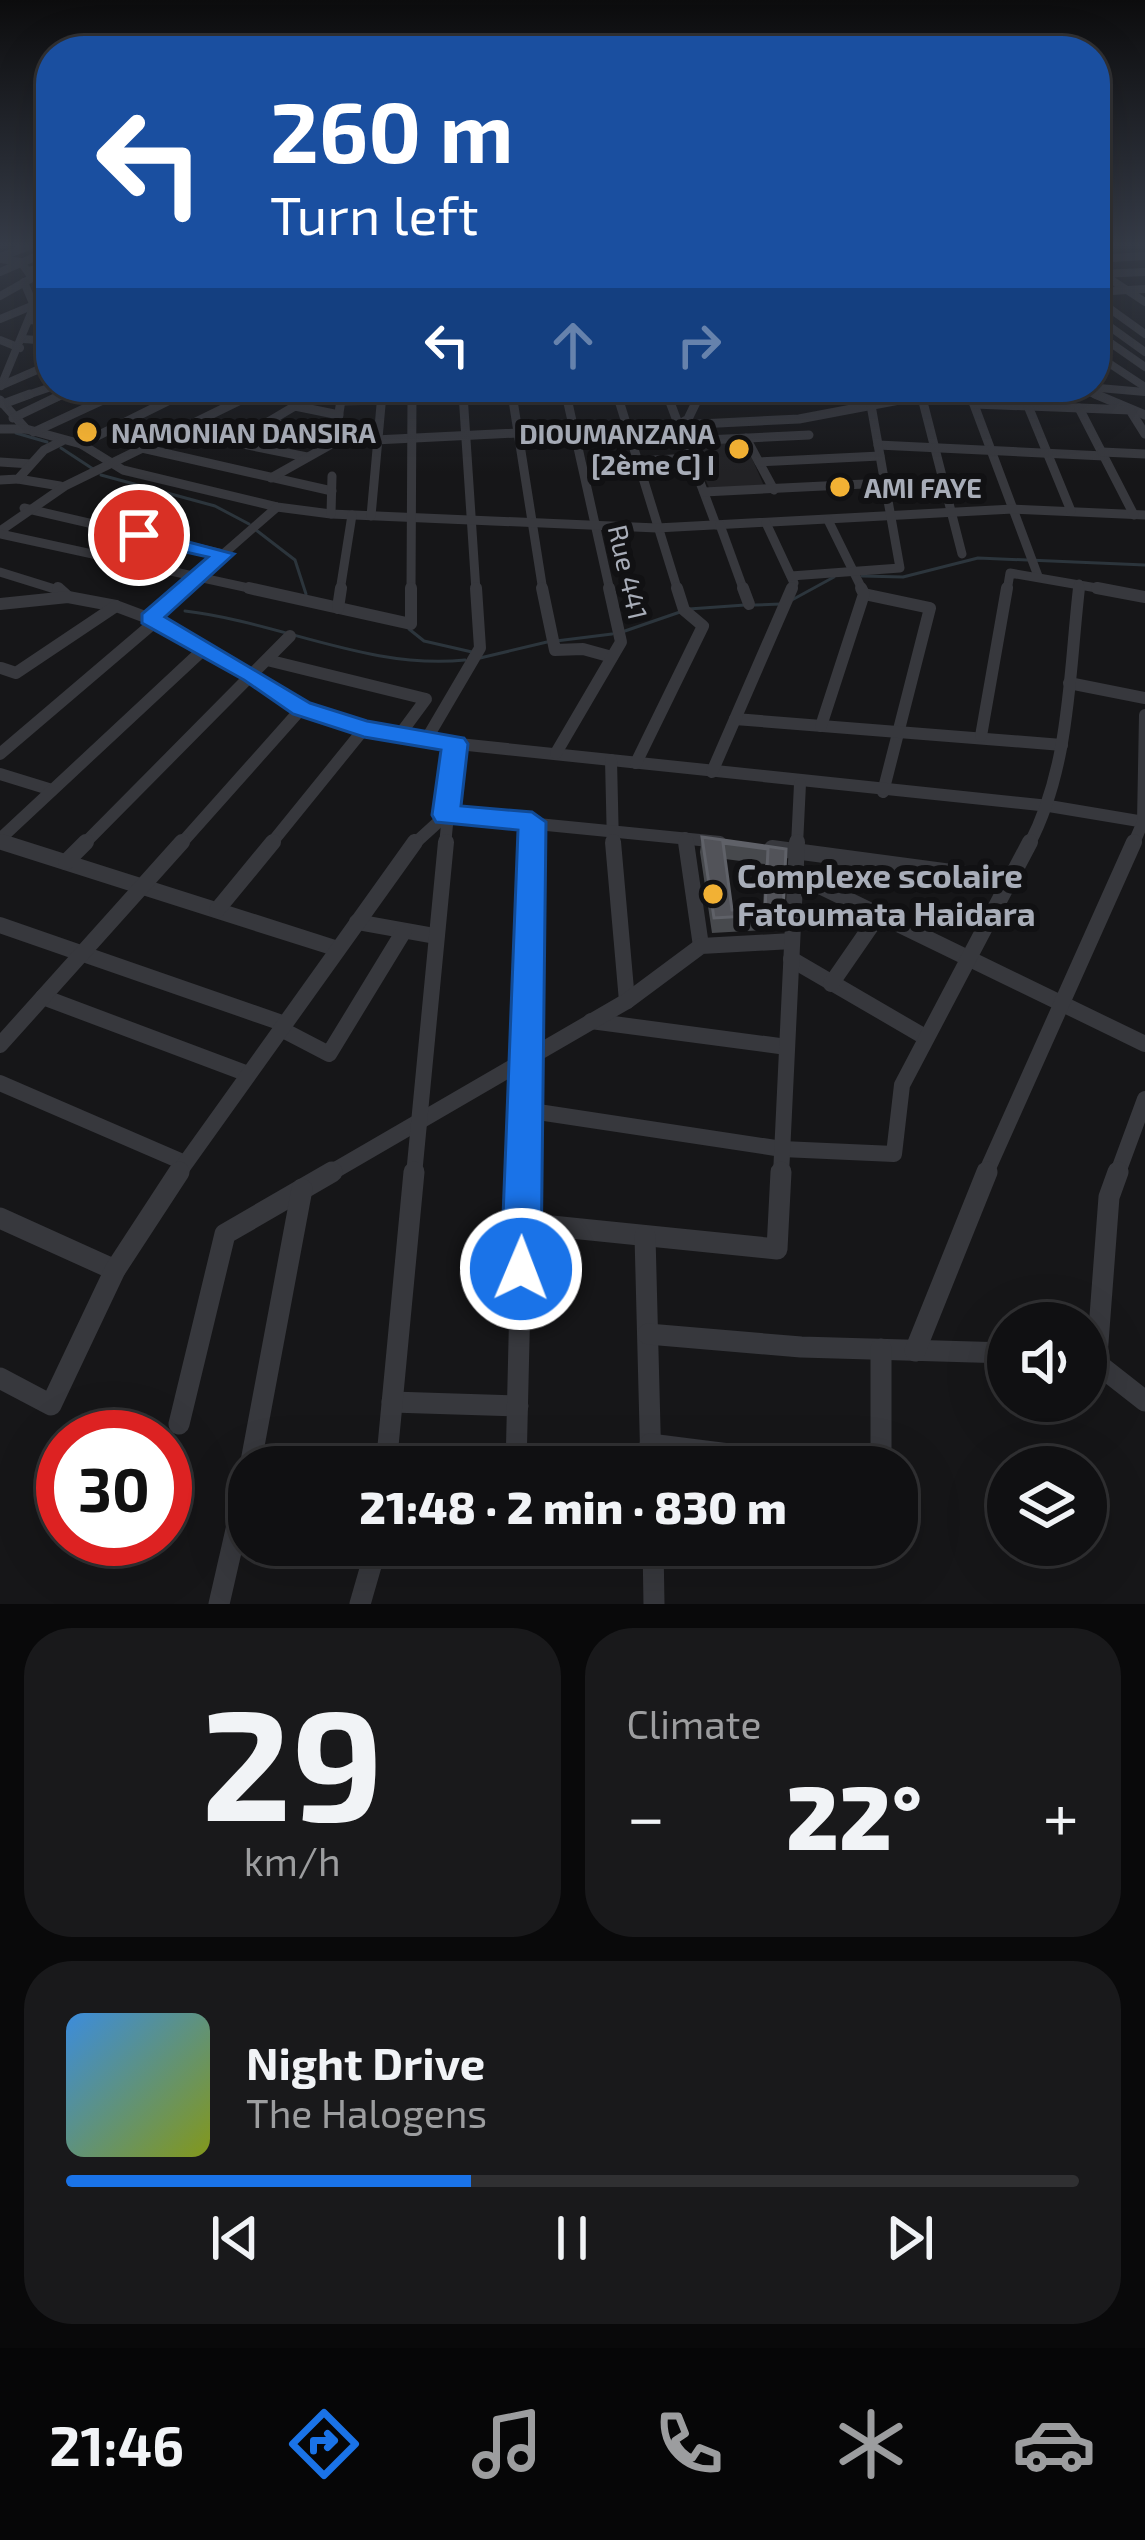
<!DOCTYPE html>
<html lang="en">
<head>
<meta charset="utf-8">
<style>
	:root { --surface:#101012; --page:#19191b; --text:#f1f3f6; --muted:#9c9d9f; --line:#303032; --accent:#1a73e8 }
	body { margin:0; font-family:"Exo 2",sans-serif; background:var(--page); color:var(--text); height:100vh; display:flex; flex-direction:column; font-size:45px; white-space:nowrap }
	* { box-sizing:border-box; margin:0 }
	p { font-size:39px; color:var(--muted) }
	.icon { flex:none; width:66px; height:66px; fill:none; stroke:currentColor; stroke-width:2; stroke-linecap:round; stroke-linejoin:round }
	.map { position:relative; height:1604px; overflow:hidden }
	.side { display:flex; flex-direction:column; gap:24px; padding:24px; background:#09090a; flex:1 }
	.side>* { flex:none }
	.hud { position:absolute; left:36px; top:36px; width:1074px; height:366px; border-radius:48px; box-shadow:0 12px 48px #0002,0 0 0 3px var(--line); background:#1a4fa0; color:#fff; overflow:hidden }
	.buttons { position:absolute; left:987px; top:1302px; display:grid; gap:24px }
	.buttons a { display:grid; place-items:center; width:120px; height:120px; border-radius:50%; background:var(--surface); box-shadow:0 12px 48px #0002,0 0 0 3px var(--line); font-size:60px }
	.speed { position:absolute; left:36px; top:1410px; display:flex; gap:24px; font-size:60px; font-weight:700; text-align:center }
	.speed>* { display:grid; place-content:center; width:156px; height:156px; border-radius:50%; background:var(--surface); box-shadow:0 12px 48px #0002,0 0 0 3px var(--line); line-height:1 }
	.speed .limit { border:18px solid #d22; background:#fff; color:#111 }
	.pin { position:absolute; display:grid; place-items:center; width:102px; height:102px; color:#fff; margin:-51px; border:6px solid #fff; border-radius:50%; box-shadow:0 3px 12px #0007 }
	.me { position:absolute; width:132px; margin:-66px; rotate:1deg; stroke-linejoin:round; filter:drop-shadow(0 0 9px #0008) }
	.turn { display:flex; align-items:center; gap:42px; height:252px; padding:0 36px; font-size:54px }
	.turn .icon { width:156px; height:156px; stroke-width:2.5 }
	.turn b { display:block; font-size:84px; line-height:102px }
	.lanes { display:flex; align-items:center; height:114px; padding:0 36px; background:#0003; justify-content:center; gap:60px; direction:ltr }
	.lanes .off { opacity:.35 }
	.big { font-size:90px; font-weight:800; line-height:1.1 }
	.side .tile { flex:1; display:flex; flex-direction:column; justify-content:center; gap:18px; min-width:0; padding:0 42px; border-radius:48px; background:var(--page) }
	.side .dial { align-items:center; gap:0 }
	.dial b { font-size:156px; line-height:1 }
	.song { display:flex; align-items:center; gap:36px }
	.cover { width:144px; height:144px; border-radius:18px; background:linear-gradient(135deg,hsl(210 70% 55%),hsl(70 70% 35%)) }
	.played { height:12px; border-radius:6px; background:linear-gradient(90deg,var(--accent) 40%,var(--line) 40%) }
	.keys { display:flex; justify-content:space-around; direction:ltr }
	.heat { display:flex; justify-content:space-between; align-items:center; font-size:66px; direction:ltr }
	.side .tiles { flex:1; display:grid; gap:24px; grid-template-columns:1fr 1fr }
	.tile:last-child { grid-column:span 2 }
	.trip { position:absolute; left:228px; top:1446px; width:690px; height:120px; border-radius:48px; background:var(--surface); box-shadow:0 12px 48px #0002,0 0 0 3px var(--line); font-weight:800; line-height:120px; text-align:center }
	.tabs { display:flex; height:192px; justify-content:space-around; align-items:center; background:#060607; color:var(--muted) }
	.tabs .icon { width:84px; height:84px }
	.tabs .active { color:var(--accent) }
	.tabs b { font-size:54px; color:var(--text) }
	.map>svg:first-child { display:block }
	.built { fill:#222225 }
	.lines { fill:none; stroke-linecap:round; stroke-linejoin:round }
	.stream { stroke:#2c353c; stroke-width:3 }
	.minor-far4 { stroke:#37383d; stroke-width:8 }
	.minor-far3 { stroke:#37383d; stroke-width:9 }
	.minor-far2 { stroke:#37383d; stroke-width:12 }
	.minor-far1 { stroke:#37383d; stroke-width:16 }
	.minor { stroke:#37383d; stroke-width:21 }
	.wall { fill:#47494d; fill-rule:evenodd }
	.building { fill:#525359; stroke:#5f6168; stroke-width:3; fill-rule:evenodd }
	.route { fill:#1a73e8; stroke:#114b97; stroke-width:3 }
	.poi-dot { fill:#f2b134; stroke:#111113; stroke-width:4.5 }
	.labels { text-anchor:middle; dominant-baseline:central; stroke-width:12; stroke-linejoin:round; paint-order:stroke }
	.far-poi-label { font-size:27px; font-weight:bold; fill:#a8adb8; stroke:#111113; text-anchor:start }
	.far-street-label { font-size:27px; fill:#a8adb8; stroke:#111113 }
	.poi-label { font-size:33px; font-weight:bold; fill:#a8adb8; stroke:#111113; text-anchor:start }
</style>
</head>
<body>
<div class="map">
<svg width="1145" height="1604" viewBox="0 0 1145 1604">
	<rect width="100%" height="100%" fill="#161618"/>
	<polygon class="built" points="744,440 765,488 710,490 689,443"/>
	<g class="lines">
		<g class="stream">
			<polyline points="16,433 47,442"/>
			<polyline points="61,448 93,469"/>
			<polyline points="101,475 215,506 249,524"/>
			<polyline points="256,530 295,560 306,594"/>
			<polyline points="862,576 903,577 978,558 1145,565"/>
			<polyline points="790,601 834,577"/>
			<polyline points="755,605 781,604"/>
			<polyline points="689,609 745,605"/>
			<path d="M185,611C279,622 370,670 465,660"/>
			<polyline points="409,629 424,641 472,652"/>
			<polyline points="622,632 680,612"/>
			<polyline points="556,641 612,634"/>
			<polyline points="480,658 547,642"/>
		</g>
		<g class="minor-far4">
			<polyline points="0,257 27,247"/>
			<polyline points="0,259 21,262 32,278 0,296"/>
			<polyline points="1095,259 1145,256"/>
			<polyline points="1095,269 1145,302"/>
			<polyline points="28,271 51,265"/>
			<polyline points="0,272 51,250"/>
			<polyline points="1100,274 1145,272"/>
			<polyline points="1095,292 1145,289"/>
			<polyline points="1095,298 1145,334"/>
			<polyline points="1095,316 1145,352"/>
			<polyline points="0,319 51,298"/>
			<polyline points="29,320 51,322"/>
			<polyline points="1095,332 1145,367"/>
			<polyline points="23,339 51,341"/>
			<polyline points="0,340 20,348"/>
			<polyline points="1095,354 1145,387"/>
			<polyline points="0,386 51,364"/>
			<polyline points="1,386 34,306 24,282"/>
			<polyline points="225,387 250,395"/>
			<polyline points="463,387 464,397"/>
			<polyline points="511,387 513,397"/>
			<polyline points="564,387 566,397"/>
			<polyline points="615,387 618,397"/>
			<polyline points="664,387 668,397"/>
			<polyline points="868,387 870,397"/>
			<polyline points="919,387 922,397"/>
			<polyline points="967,387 971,397"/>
			<polyline points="1077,387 1102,397"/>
			<polyline points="1088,387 1145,392"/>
			<polyline points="22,397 51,387"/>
			<polyline points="57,397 79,387"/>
			<polyline points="109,397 132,387"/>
			<polyline points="176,397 197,387"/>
			<polyline points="247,397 271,387"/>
			<polyline points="341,397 343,387"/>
			<polyline points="382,397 383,387"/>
			<polyline points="412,397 412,387"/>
			<polyline points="698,397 703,387"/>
			<polyline points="788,397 850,387"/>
			<polyline points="915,397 971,387"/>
		</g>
		<g class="minor-far3">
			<polyline points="463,394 476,591"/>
			<polyline points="512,394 543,591"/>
			<polyline points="566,394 610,591"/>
			<polyline points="617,394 678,591"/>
			<polyline points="667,394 716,525"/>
			<polyline points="921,394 962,554"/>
			<polyline points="970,394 1038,576"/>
			<polyline points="1095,394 1145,415"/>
			<polyline points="699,399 806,394"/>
			<polyline points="0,400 26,429 81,444 123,470 277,507 331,514 657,528 1013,509 1145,515"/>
			<polyline points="341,401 382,400"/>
			<polyline points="3,404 30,394"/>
			<polyline points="974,404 1130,410 1145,434"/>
			<polyline points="1028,406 1071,511"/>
			<polyline points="1079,408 1134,515"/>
			<polyline points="13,418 63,394"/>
			<polyline points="338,419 342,394"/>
			<polyline points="268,422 295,406 339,415"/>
			<polyline points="268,422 336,438"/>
			<polyline points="678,425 688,419 700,394"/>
			<polyline points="0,429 26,429"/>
			<polyline points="173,430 307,457"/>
			<polyline points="34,432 116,394"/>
			<polyline points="746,438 774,490"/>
			<polyline points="684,441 809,435"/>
			<polyline points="81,444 182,394"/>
			<polyline points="878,445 1104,456"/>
			<polyline points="142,448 332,491"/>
			<polyline points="1102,452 1145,454"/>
			<polyline points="637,461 691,458"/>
			<polyline points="0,462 31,464"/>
			<polyline points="759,462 880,456"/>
			<polyline points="271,478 335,442 799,419 931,394"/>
			<polyline points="18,479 60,486"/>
			<polyline points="0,480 18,479 44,450 62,441"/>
			<polyline points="704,492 885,483"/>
			<polyline points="24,508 223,554"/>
			<polyline points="331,514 332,476"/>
			<polyline points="371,516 382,394"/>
			<polyline points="828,520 863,591"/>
			<polyline points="766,523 794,583 790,591"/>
			<polyline points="720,525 744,591"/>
			<polyline points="0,531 65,486 253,394"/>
			<polyline points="0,534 262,591"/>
			<polyline points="0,572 61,591"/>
			<polyline points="791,576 900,568 869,394"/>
			<polyline points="181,591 277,507"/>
			<polyline points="340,591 352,515"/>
			<polyline points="411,591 412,394"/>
			<polyline points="1007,591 1010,573 1114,591"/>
			<polyline points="1078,591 1079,584"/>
		</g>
		<g class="minor-far2">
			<polyline points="58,588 68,597"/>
			<polyline points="249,588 411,624 411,588"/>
			<polyline points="542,588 555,650 583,649 612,657"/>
			<polyline points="743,588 749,604"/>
			<polyline points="1097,588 1145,597"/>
			<polyline points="864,594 930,608 883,792"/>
			<polyline points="0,604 68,597 116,606 156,621 302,708 411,739 1049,806 1145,822"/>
			<polyline points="338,608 341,588"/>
			<polyline points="150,619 185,588"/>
			<polyline points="267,660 426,699 398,737"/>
			<polyline points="1,668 16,673 116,606"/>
			<polyline points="1069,683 1145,698"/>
			<polyline points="735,719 1062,745"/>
			<polyline points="821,726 864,594 861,588"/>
			<polyline points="981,736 1007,588"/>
			<polyline points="426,740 480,648 476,588"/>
			<polyline points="556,753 621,642 609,588"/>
			<polyline points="0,754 156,621"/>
			<polyline points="611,760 613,845"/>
			<polyline points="636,763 703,626 684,610 677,588"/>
			<polyline points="712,772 792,588"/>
			<polyline points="0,774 52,790"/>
			<polyline points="685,838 686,845"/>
			<polyline points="0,839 205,648"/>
			<polyline points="0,841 11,845"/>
			<polyline points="83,845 290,636"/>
			<polyline points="180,845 302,708"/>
			<polyline points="270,845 364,729"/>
			<polyline points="413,845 446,815 720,842"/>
			<polyline points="445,845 455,744"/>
			<polyline points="531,845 532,822"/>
			<polyline points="797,845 800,784"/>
			<path d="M1029,845C1070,767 1069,675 1079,588"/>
			<polyline points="1133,845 1143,822 1145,715"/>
		</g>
		<g class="minor-far1">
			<polyline points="2,842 338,949"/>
			<polyline points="613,842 627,1001"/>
			<polyline points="686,842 701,946"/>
			<polyline points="772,848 1011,880"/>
			<polyline points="66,862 86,842"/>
			<polyline points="795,874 1145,1044"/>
			<polyline points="217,910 273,842"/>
			<polyline points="357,922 435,936"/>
			<polyline points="0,925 285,1024"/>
			<polyline points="791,959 925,1037"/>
			<polyline points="831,984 878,916"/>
			<polyline points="43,997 248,1074"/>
			<polyline points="591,1021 787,1047"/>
			<polyline points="281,1029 329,1054 404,931"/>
			<polyline points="0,1045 182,842"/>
			<polyline points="0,1083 185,1163"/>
			<polyline points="525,1110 782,1149 894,1154 902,1085 1030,842"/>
			<polyline points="177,1175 415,842"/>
			<polyline points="327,1175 627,1001 701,946 792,941"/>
			<polyline points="414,1175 446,842"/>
			<polyline points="523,1175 532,842"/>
			<polyline points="781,1175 797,842"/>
			<polyline points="985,1175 1134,842"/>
			<polyline points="1117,1175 1145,1099"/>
		</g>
		<g class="minor">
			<polyline points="1118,1172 1109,1197 1097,1356 1099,1365 1145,1401"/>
			<polyline points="0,1218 115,1270"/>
			<polyline points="522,1223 777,1249 781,1172"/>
			<polyline points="645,1236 651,1467"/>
			<polyline points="648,1334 801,1347 1008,1353"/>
			<polyline points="881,1349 881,1467"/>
			<polyline points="915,1351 987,1172"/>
			<polyline points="0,1378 51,1405 115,1270 179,1172"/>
			<polyline points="392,1402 518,1406"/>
			<polyline points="179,1424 225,1234 332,1172"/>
			<polyline points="650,1444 778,1460"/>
			<polyline points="250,1467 302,1189"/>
			<polyline points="386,1467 414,1172"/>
			<polyline points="516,1467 523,1172"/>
			<polyline points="653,1545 654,1604"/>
			<polyline points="219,1604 249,1473"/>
			<polyline points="360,1604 377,1545"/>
		</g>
	</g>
	<path class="wall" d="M702,837L786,849L783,914L780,929L712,933L700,852ZM725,859L765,864L763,910H732Z"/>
	<path class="building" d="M702,837L786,849L783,914L714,918ZM723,843L768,849L765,910H732Z"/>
	<linearGradient id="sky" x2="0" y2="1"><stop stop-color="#0c0c0d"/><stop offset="0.52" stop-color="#363c48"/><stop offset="1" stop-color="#363c48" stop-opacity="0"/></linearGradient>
	<rect width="1145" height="472" fill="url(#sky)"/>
	<polygon class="route" points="139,529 234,554 165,617 310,703 367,721 464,738 468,744 461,806 532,812 546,822 541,1269 535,1283 521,1288 507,1283 501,1269 518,830 436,822 432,815 441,750 364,737 293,714 244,680 142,623 142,614 208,557 132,540 129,535"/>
	<g class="poi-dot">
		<circle cx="87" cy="432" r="12"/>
		<circle cx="739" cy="449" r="12"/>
		<circle cx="840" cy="487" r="12"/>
		<circle cx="713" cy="894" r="12"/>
	</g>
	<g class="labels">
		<g class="far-poi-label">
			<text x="111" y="432">NAMONIAN DANSIRA</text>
			<text x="715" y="433" text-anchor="end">DIOUMANZANA<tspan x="715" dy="31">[2ème C] I</tspan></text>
			<text x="864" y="487">AMI FAYE</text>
		</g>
		<g class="far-street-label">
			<text transform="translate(629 572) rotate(77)">Rue 441</text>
		</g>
		<g class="poi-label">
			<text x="737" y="875">Complexe scolaire<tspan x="737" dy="38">Fatoumata Haidara</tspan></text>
		</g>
	</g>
</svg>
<div class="buttons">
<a><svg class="icon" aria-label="sound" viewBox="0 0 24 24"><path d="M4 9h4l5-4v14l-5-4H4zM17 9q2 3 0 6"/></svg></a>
<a><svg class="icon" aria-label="layers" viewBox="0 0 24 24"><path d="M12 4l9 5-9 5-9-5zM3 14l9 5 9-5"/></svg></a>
</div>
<div class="speed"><div class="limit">30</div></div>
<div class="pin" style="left:139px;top:535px;background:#d93025"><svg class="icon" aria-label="arrive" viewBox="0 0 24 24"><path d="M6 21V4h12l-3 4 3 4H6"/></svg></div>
<svg class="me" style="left:521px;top:1269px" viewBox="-20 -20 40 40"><circle r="17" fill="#1a73e8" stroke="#fff" stroke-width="3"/><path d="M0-11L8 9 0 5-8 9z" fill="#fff"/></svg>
<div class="trip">21:48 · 2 min · 830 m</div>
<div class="hud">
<div class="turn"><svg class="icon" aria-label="left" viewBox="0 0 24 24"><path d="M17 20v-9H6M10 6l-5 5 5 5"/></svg><div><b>260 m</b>Turn left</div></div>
<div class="lanes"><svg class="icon" aria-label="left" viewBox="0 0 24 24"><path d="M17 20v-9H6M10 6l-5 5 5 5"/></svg><svg class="icon off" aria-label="ahead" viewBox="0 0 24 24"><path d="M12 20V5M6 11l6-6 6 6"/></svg><svg class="icon off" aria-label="right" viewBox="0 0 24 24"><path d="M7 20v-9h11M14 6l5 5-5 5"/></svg></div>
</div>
</div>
<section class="side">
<div class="tiles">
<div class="tile dial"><b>29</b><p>km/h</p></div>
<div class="tile"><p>Climate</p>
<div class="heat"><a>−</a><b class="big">22°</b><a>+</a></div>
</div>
<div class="tile">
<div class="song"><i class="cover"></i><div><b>Night Drive</b><p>The Halogens</p></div></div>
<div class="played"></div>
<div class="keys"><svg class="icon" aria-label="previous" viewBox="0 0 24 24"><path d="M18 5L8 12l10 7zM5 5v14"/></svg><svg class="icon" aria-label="pause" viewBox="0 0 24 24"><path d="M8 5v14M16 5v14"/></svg><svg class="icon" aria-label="next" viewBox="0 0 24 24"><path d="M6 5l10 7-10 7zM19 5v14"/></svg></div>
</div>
</div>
</section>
<nav class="tabs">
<b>21:46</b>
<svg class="icon active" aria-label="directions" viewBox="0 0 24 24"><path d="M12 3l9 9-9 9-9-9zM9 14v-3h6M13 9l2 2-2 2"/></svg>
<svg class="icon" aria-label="music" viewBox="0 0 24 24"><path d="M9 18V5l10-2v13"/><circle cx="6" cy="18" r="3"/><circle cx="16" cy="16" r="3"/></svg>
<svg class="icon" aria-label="phone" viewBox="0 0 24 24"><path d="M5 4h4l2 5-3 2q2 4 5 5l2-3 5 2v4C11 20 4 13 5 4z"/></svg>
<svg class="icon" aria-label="climate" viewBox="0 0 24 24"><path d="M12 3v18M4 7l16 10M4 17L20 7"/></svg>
<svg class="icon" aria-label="car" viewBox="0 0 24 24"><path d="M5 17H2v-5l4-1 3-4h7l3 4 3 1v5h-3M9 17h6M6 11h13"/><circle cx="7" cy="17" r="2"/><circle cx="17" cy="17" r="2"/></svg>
</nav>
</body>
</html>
